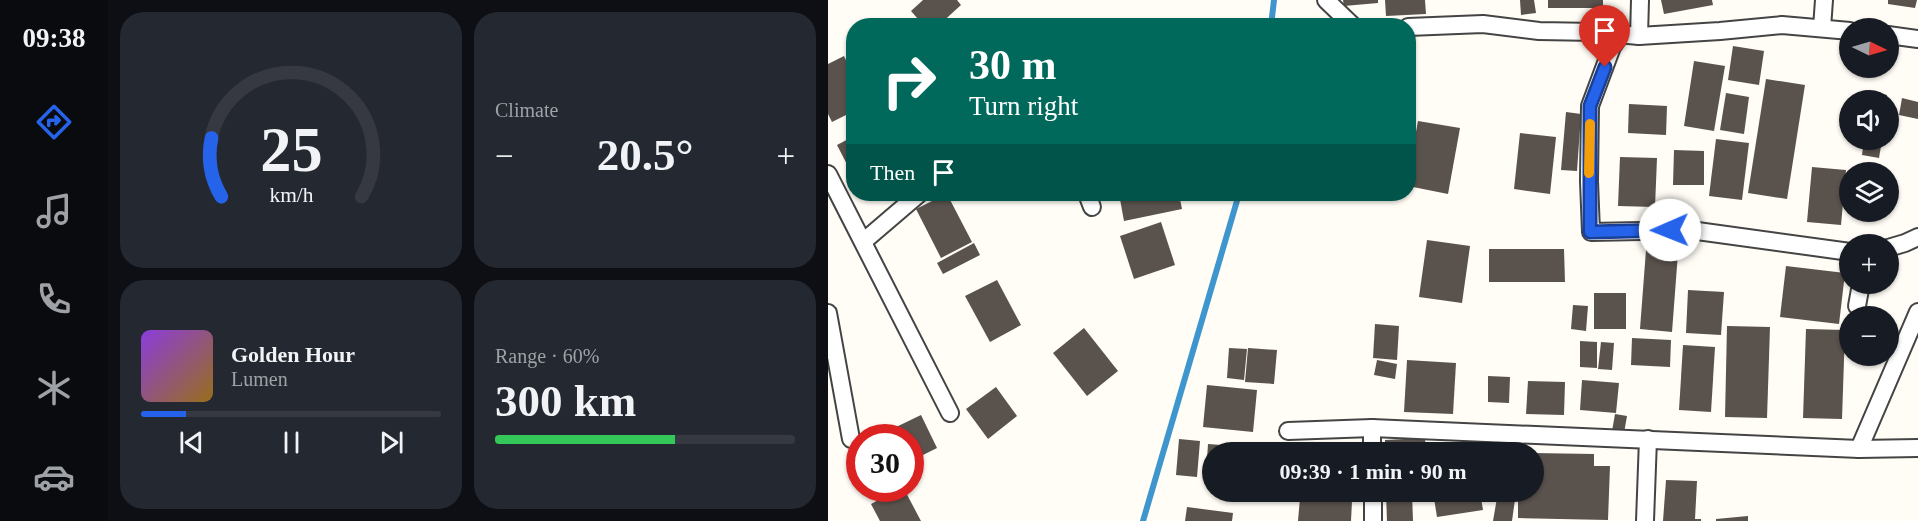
<!DOCTYPE html>
<html lang="en">
<head>
<meta charset="utf-8">
<style>
	:root { --surface:#171b24; --page:#242831; --text:#f1f3f6; --muted:#9ea1a6; --line:#363941; --accent:#2563eb }
	body { margin:0; font-family:"Times New Roman",serif; background:var(--page); color:var(--text); height:100vh; display:flex; flex-direction:column; font-size:22px; white-space:nowrap }
	* { box-sizing:border-box; margin:0 }
	p { font-size:20px; color:var(--muted) }
	.icon { flex:none; width:33px; height:33px; fill:none; stroke:currentColor; stroke-width:2; stroke-linecap:round; stroke-linejoin:round }
	.map { position:relative; flex:1; overflow:hidden }
	.details { display:flex; flex-direction:column; gap:12px; padding:12px; background:#0d0f14; width:720px }
	.details>* { flex:none }
	.guide { position:absolute; left:18px; top:18px; width:570px; height:183px; border-radius:24px; box-shadow:0 2px 4px #0004; background:#00695c; color:#fff; overflow:hidden }
	.needle { width:39px; rotate:95deg }
	.buttons { position:absolute; left:1011px; top:18px; display:grid; gap:12px }
	.buttons a { display:grid; place-items:center; width:60px; height:60px; border-radius:50%; background:var(--surface); box-shadow:0 2px 4px #0004; font-size:30px }
	.speed { position:absolute; left:18px; top:424px; display:flex; gap:12px; font-size:30px; font-weight:700; text-align:center }
	.speed>* { display:grid; place-content:center; width:78px; height:78px; border-radius:50%; background:var(--surface); box-shadow:0 2px 4px #0004; line-height:1 }
	.speed .limit { border:9px solid #d22; background:#fff; color:#111 }
	.pin { position:absolute; display:grid; place-items:center; width:51px; height:51px; color:#fff; margin:-62px -26px; border-radius:50% 50% 50% 0; rotate:-45deg; box-shadow:0 0 6px #0007 }
	.pin .icon { rotate:45deg }
	.me { position:absolute; width:66px; margin:-33px; rotate:269deg; stroke-linejoin:round; filter:drop-shadow(0 0 4px #0008) }
	.turn { display:flex; align-items:center; gap:21px; height:126px; padding:0 24px; font-size:27px }
	.turn .icon { width:78px; height:78px; stroke-width:2.5 }
	.turn b { display:block; font-size:42px; line-height:51px }
	.then { display:flex; align-items:center; height:57px; padding:0 24px; background:#0003; gap:12px; font-size:22px }
	.big { font-size:45px; font-weight:700; line-height:1.1 }
	.details .card { flex:1; display:flex; flex-direction:column; justify-content:center; gap:9px; min-width:0; padding:0 21px; border-radius:24px; background:var(--page) }
	.details .dial { align-items:center; gap:0 }
	.dial svg { height:156px; overflow:visible; fill:none; stroke:var(--line); stroke-width:7; stroke-linecap:round; text-anchor:middle }
	.dial text { fill:var(--text); stroke:none }
	.song { display:flex; align-items:center; gap:18px }
	.cover { width:72px; height:72px; border-radius:9px; background:linear-gradient(135deg,hsl(270 70% 55%),hsl(40 70% 35%)) }
	.played { height:6px; border-radius:3px; background:linear-gradient(90deg,var(--accent) 15%,var(--line) 15%) }
	.keys { display:flex; justify-content:space-around; direction:ltr }
	.heat { display:flex; justify-content:space-between; align-items:center; font-size:33px; direction:ltr }
	.charge { height:9px; border-radius:4px; background:linear-gradient(90deg,#34c759 60%,var(--line) 0) }
	.details .tiles { flex:1; display:grid; gap:12px; grid-template-columns:repeat(2,1fr) }
	.trip { position:absolute; left:374px; top:442px; width:342px; height:60px; border-radius:30px; background:var(--surface); box-shadow:0 2px 4px #0004; font-weight:700; line-height:60px; text-align:center }
	main { display:flex; flex:1; min-height:0 }
	.menu { display:flex; flex-direction:column; width:108px; justify-content:space-around; align-items:center; background:#090b0e; color:var(--muted) }
	.menu .icon { width:42px; height:42px }
	.menu .active { color:var(--accent) }
	.menu b { font-size:27px; color:var(--text) }
	.map>svg:first-child { display:block }
	.lines { fill:none; stroke-linecap:round; stroke-linejoin:round }
	.stream { stroke:#3f96cf; stroke-width:6 }
	.building { fill:#5a524d }
	.minor-casing { stroke:#444; stroke-width:20 }
	.minor { stroke:#fff; stroke-width:16 }
	.route-casing { stroke:#184099; stroke-width:15 }
	.route { stroke:#2563eb; stroke-width:10 }
	.slow { stroke:#f59e0b; stroke-width:10 }
</style>
</head>
<body>
<main>
<nav class="menu">
<b>09:38</b>
<svg class="icon active" aria-label="directions" viewBox="0 0 24 24"><path d="M12 3l9 9-9 9-9-9zM9 14v-3h6M13 9l2 2-2 2"/></svg>
<svg class="icon" aria-label="music" viewBox="0 0 24 24"><path d="M9 18V5l10-2v13"/><circle cx="6" cy="18" r="3"/><circle cx="16" cy="16" r="3"/></svg>
<svg class="icon" aria-label="phone" viewBox="0 0 24 24"><path d="M5 4h4l2 5-3 2q2 4 5 5l2-3 5 2v4C11 20 4 13 5 4z"/></svg>
<svg class="icon" aria-label="climate" viewBox="0 0 24 24"><path d="M12 3v18M4 7l16 10M4 17L20 7"/></svg>
<svg class="icon" aria-label="car" viewBox="0 0 24 24"><path d="M5 17H2v-5l4-1 3-4h7l3 4 3 1v5h-3M9 17h6M6 11h13"/><circle cx="7" cy="17" r="2"/><circle cx="17" cy="17" r="2"/></svg>
</nav>
<section class="details">
<div class="tiles">
<div class="card dial"><svg viewBox="0 0 100 80">
<path d="M14 69A42 42 0 1 1 86 69"/>
<path d="M14 69A42 42 0 0 1 9 39" stroke="#2563eb"/>
<text x="50" y="56" font-size="32" font-weight="700">25</text>
<text x="50" y="72" font-size="11">km/h</text>
</svg></div>
<div class="card"><p>Climate</p>
<div class="heat"><a>−</a><b class="big">20.5°</b><a>+</a></div>
</div>
<div class="card">
<div class="song"><i class="cover"></i><div><b>Golden Hour</b><p>Lumen</p></div></div>
<div class="played"></div>
<div class="keys"><svg class="icon" aria-label="previous" viewBox="0 0 24 24"><path d="M18 5L8 12l10 7zM5 5v14"/></svg><svg class="icon" aria-label="pause" viewBox="0 0 24 24"><path d="M8 5v14M16 5v14"/></svg><svg class="icon" aria-label="next" viewBox="0 0 24 24"><path d="M6 5l10 7-10 7zM19 5v14"/></svg></div>
</div>
<div class="card"><p>Range · 60%</p><b class="big">300 km</b><div class="charge"></div></div>
</div>
</section>
<div class="map">
<svg width="1090" height="521" viewBox="0 0 1090 521">
	<rect width="100%" height="100%" fill="#fffdf5"/>
	<g class="lines">
		<g class="stream">
			<polyline points="443,26 446,0"/>
			<polyline points="315,521 411,194"/>
		</g>
	</g>
	<g class="building">
		<polygon points="95,0 129,0 133,5 110,26 96,26 83,11"/>
		<polygon points="515,0 550,0 550,3 516,6"/>
		<polygon points="557,0 597,0 598,14 558,16"/>
		<polygon points="692,0 706,0 708,13 693,15"/>
		<rect x="720" y="0" width="55" height="8"/>
		<polygon points="833,0 884,0 885,5 836,14"/>
		<polygon points="1060,0 1089,0 1087,8 1060,4"/>
		<polygon points="905,46 936,51 931,85 900,80"/>
		<polygon points="16,56 26,77 26,111 4,122 0,114 0,64"/>
		<polygon points="866,61 897,66 886,131 856,126"/>
		<polygon points="938,79 977,85 959,199 920,193"/>
		<polygon points="1037,90 1059,95 1058,100 1034,100"/>
		<polygon points="898,93 921,97 916,134 892,130"/>
		<polygon points="1074,98 1090,102 1090,119 1071,115"/>
		<polygon points="801,104 839,106 838,135 800,133"/>
		<polygon points="738,112 753,114 749,171 733,170"/>
		<polygon points="590,121 632,128 620,194 580,186 580,176"/>
		<polygon points="692,133 728,137 722,194 686,189"/>
		<polygon points="26,136 26,178 9,145"/>
		<polygon points="888,139 921,143 914,200 881,196"/>
		<polygon points="1036,140 1054,140 1051,158 1034,155"/>
		<polygon points="846,150 876,151 876,185 845,185"/>
		<polygon points="792,157 829,158 827,207 790,206"/>
		<polygon points="984,167 1018,170 1013,225 979,222"/>
		<polygon points="118,194 119,194 144,242 113,258 88,209"/>
		<polygon points="291,194 351,194 354,209 296,221"/>
		<polygon points="333,222 347,265 306,279 292,236"/>
		<polygon points="599,240 642,246 634,303 591,297"/>
		<polygon points="146,243 152,255 115,274 109,263"/>
		<polygon points="661,249 736,249 737,282 661,282"/>
		<polygon points="818,250 850,253 844,332 812,329"/>
		<polygon points="958,266 1017,273 1011,324 952,317"/>
		<polygon points="169,280 193,325 162,342 137,296"/>
		<polygon points="860,290 896,292 893,335 858,333"/>
		<rect x="766" y="293" width="32" height="36"/>
		<polygon points="745,305 760,306 758,331 743,329"/>
		<polygon points="547,324 571,326 569,360 545,358"/>
		<polygon points="899,326 942,327 939,418 897,417"/>
		<polygon points="256,328 290,371 259,396 225,353"/>
		<polygon points="978,329 1017,330 1014,419 975,418"/>
		<polygon points="804,338 843,340 842,367 803,365"/>
		<polygon points="752,341 769,342 769,368 752,367"/>
		<polygon points="773,342 786,343 784,370 770,369"/>
		<polygon points="855,345 887,347 883,412 851,410"/>
		<polygon points="401,348 419,349 416,380 399,378"/>
		<polygon points="420,348 449,350 446,384 417,382"/>
		<polygon points="549,360 569,364 567,379 546,375"/>
		<polygon points="579,360 628,363 625,414 576,412"/>
		<polygon points="660,376 682,377 681,403 660,402"/>
		<polygon points="754,380 791,383 788,413 752,410"/>
		<polygon points="700,381 737,382 736,415 698,414"/>
		<polygon points="379,385 429,390 425,432 375,427"/>
		<polygon points="168,387 189,416 160,439 138,409"/>
		<polygon points="787,414 799,416 796,433 784,431"/>
		<polygon points="93,415 109,448 83,461 82,438 71,438 66,428"/>
		<polygon points="597,438 598,453 557,453 557,440"/>
		<polygon points="351,439 372,441 369,477 348,475"/>
		<polygon points="380,444 459,450 459,453 384,453 384,474 378,474"/>
		<polygon points="705,453 766,454 766,466 782,466 780,520 690,518 690,492 705,492"/>
		<polygon points="838,480 869,481 867,519 873,519 873,521 835,521"/>
		<polygon points="71,489 76,489 93,521 52,521 43,504"/>
		<polygon points="584,492 585,521 559,521 558,493"/>
		<polygon points="605,492 652,492 655,510 609,517"/>
		<polygon points="670,492 688,492 684,521 665,521"/>
		<polygon points="472,498 524,501 523,521 470,521"/>
		<polygon points="359,507 405,513 404,521 357,521"/>
		<polygon points="920,516 920,521 888,521 888,519"/>
	</g>
	<g class="lines">
		<defs>
			<g id="minor">
				<polyline points="498,0 525,26"/>
				<polyline points="580,27 655,24 711,31 768,32 811,36 892,31 954,25 1022,31"/>
				<polyline points="994,28 996,0"/>
				<polyline points="793,34 784,47 762,106 761,181 763,232 862,230 1022,252"/>
				<polyline points="1060,35 1090,39"/>
				<polyline points="811,36 812,0"/>
				<polyline points="0,174 122,413"/>
				<polyline points="259,194 264,207"/>
				<polyline points="36,241 91,194"/>
				<polyline points="1060,248 1077,243 1090,237"/>
				<polyline points="1029,306 1033,284"/>
				<polyline points="0,313 23,439"/>
				<polyline points="544,428 544,453"/>
				<polyline points="460,431 544,428 1031,449 1090,448"/>
				<polyline points="1031,449 1090,312"/>
				<polyline points="545,492 545,521"/>
				<polyline points="817,521 820,439"/>
			</g>
		</defs>
		<use href="#minor" class="minor-casing"/>
		<use href="#minor" class="minor"/>
	</g>
	<g class="lines">
		<defs>
			<polyline id="route" points="777,67 762,106 762,232 842,230"/>
		</defs>
		<use href="#route" class="route-casing"/>
		<use href="#route" class="route"/>
		<polyline class="slow" points="761,173 762,124"/>
	</g>
</svg>
<div class="buttons">
<a><svg class="needle" viewBox="-14 -14 28 28"><path d="M0-13l5 13h-10z" fill="#e53935"/><path d="M0 13l5-13h-10z" fill="#9ea1a6"/></svg></a>
<a><svg class="icon" aria-label="sound" viewBox="0 0 24 24"><path d="M4 9h4l5-4v14l-5-4H4zM17 9q2 3 0 6"/></svg></a>
<a><svg class="icon" aria-label="layers" viewBox="0 0 24 24"><path d="M12 4l9 5-9 5-9-5zM3 14l9 5 9-5"/></svg></a>
<a>+</a>
<a>−</a>
</div>
<div class="speed"><div class="limit">30</div></div>
<div class="pin" style="left:777px;top:67px;background:#d93025"><svg class="icon" aria-label="arrive" viewBox="0 0 24 24"><path d="M6 21V4h12l-3 4 3 4H6"/></svg></div>
<svg class="me" style="left:842px;top:230px" viewBox="-20 -20 40 40"><circle r="19" fill="#fff"/><path d="M0-13L10 11 0 6-10 11z" fill="#2563eb"/></svg>
<div class="trip">09:39 · 1 min · 90 m</div>
<div class="guide">
<div class="turn"><svg class="icon" aria-label="right" viewBox="0 0 24 24"><path d="M7 20v-9h11M14 6l5 5-5 5"/></svg><div><b>30 m</b>Turn right</div></div>
<div class="then">Then<svg class="icon" aria-label="arrive" viewBox="0 0 24 24"><path d="M6 21V4h12l-3 4 3 4H6"/></svg></div>
</div>
</div>
</main>
</body>
</html>
